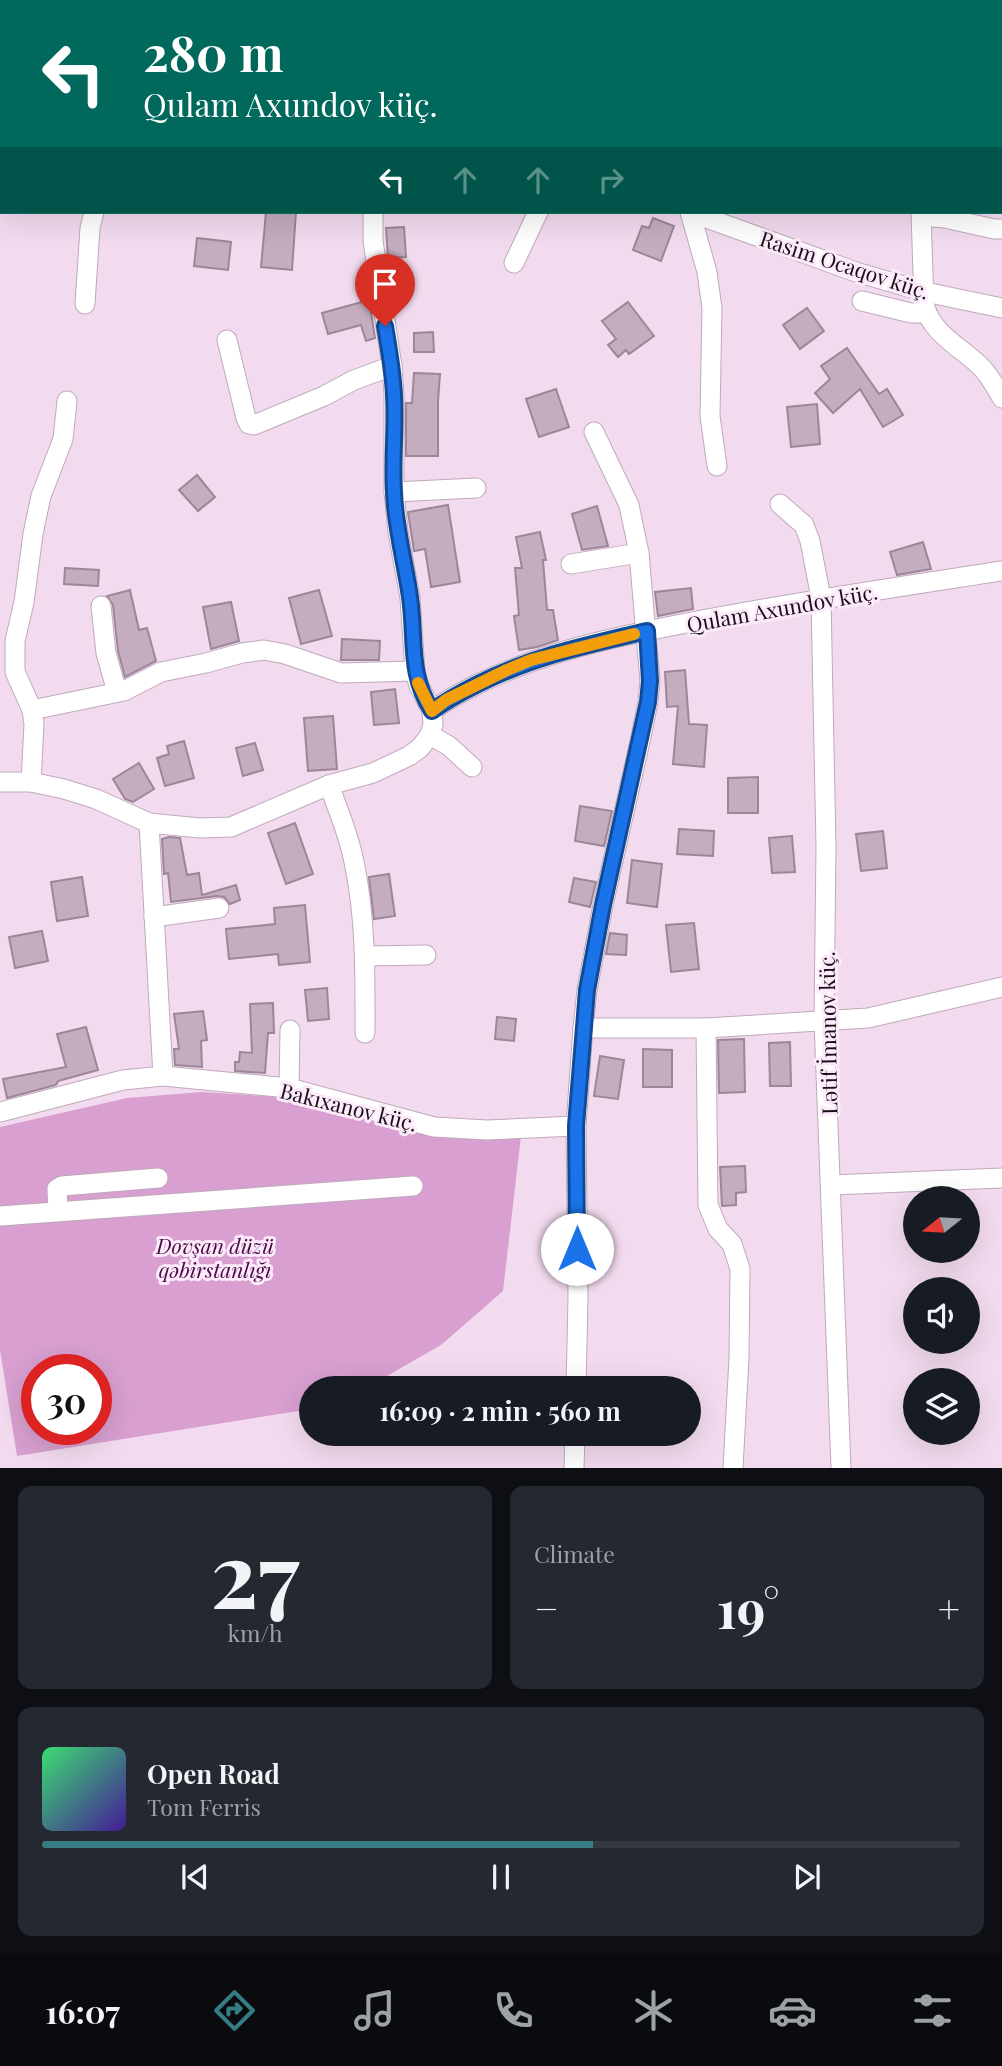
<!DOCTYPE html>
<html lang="en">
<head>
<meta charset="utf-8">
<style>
	:root { --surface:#171b24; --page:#242831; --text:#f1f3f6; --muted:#9ea1a6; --line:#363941; --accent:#357c85 }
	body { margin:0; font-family:"Playfair Display",serif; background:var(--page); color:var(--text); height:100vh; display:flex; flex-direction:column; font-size:26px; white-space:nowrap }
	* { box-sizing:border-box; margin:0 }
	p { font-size:23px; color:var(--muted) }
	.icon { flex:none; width:38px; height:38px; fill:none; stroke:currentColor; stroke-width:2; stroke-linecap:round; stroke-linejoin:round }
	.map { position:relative; height:1468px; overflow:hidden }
	.side { display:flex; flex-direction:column; gap:18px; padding:18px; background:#0d0f14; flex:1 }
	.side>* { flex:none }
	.hud { position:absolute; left:0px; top:0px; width:1003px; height:214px; box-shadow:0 7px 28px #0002; background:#00695c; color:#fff; overflow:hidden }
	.needle { width:46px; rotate:252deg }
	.buttons { position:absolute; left:903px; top:1186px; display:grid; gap:14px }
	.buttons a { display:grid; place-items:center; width:77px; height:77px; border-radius:50%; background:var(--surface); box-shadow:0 7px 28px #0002; font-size:35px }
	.speed { position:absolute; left:21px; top:1354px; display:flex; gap:14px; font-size:35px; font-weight:700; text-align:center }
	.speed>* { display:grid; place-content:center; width:91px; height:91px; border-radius:50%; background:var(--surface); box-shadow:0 7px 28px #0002; line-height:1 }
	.speed .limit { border:10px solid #d22; background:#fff; color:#111 }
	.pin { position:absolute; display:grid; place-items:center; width:60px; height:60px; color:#fff; margin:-72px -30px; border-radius:50% 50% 50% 0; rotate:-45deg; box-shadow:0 0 7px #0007 }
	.pin .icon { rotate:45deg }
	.me { position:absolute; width:77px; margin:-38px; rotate:0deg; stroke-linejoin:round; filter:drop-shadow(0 0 5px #0008) }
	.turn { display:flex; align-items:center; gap:24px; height:147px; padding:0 28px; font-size:32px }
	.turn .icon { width:91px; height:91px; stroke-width:2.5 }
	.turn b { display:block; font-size:49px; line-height:60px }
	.lanes { display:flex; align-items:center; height:66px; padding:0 28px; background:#0003; justify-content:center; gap:35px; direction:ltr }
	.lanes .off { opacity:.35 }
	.big { font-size:52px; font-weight:700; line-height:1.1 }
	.side .widget { flex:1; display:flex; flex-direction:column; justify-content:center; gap:10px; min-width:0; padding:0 24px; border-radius:14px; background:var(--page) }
	.side .dial { align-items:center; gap:0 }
	.dial b { font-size:91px; line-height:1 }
	.song { display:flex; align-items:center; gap:21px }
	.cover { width:84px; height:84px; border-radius:10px; background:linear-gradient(135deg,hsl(140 70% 55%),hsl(260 70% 35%)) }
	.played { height:7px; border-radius:4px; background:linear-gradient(90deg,var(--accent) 60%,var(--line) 60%) }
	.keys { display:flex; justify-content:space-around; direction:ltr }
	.heat { display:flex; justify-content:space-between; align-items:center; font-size:38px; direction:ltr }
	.side .tiles { flex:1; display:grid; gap:18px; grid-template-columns:1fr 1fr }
	.widget:last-child { grid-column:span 2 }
	.trip { position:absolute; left:299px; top:1376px; width:402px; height:70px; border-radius:35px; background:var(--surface); box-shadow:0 7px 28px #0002; font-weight:700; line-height:70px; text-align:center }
	.tab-bar { display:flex; height:112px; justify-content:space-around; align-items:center; background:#090b0e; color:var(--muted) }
	.tab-bar .icon { width:49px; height:49px }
	.tab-bar .on { color:var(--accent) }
	.tab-bar b { font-size:32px; color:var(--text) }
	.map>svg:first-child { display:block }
	.green { fill:#d89fd0; fill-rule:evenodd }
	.building { fill:#c3adbf; stroke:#9c8698; stroke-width:2 }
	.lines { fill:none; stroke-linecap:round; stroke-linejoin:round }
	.minor-casing { stroke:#bfa9bc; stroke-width:21 }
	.minor { stroke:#fff; stroke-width:19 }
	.route-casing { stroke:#114b97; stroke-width:18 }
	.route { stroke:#1a73e8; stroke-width:12 }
	.slow { stroke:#f59e0b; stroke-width:12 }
	.labels { text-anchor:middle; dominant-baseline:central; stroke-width:6; stroke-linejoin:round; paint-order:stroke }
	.street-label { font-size:21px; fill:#181017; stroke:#fdeafa }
	.park-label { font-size:21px; font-style:italic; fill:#4b0946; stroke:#fdeafa }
</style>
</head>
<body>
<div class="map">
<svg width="1002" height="1468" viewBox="0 0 1002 1468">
	<rect width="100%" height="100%" fill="#f3dbef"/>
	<g class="green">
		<polygon points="0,0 379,0 379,1 2,2"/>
		<path d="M202,1092L309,1099L401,1129L473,1139L521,1136L503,1291L441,1345L366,1388H312L311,1409L17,1456L0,1350V1127L127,1098ZM37,1370H96V1430H37Z"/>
	</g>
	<g class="building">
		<polygon points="266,212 296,212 292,270 261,267"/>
		<polygon points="653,218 674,226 661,261 633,250 642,226 649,228"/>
		<polygon points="404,227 406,257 388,258 386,228"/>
		<polygon points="197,238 231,242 228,270 194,266"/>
		<polygon points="369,300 375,338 366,341 361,325 328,334 322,313"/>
		<polygon points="628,302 654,336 629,354 626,350 618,357 608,345 616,339 602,321"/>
		<polygon points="807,308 824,331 800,349 783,325"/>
		<polygon points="433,332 434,352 414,352 414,333"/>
		<polygon points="847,348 879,394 887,389 903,415 883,427 860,389 833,413 815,393 830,379 821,366"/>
		<polygon points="414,373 440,374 438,401 438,456 406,456 406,403 412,403"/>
		<polygon points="556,389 569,427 539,437 526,399"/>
		<polygon points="817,404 820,444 791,447 787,407"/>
		<polygon points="197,475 215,497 198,511 179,490"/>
		<polygon points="448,505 460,582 431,587 425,549 414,551 408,512"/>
		<polygon points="597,506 608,546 582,550 572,514"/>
		<polygon points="540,532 546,560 543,560 547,610 553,610 558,640 537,647 519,650 514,616 519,615 515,568 522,568 516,537"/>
		<polygon points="923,542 931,569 897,575 890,552"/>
		<polygon points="65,568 99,570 98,586 64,584"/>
		<polygon points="691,588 693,609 658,616 655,592"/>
		<polygon points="130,590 139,630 147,628 156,661 125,677 118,651 113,605 107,596"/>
		<polygon points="319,590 332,636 301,644 289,598"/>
		<polygon points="231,602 239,641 211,649 203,607"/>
		<polygon points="342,639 380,641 379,660 341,660"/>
		<polygon points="685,670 689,724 707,725 704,767 673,764 678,706 667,707 665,672"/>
		<polygon points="395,689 399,723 374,725 371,692"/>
		<polygon points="333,716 337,769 308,771 304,718"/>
		<polygon points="184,741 194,778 165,786 157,758 169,754 167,746"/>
		<polygon points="255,743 263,770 243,776 236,748"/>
		<polygon points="139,763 154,789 133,802 125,799 113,779"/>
		<polygon points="758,777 758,813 728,813 728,778"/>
		<polygon points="580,806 612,811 604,846 575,841"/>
		<polygon points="295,823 313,874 286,884 268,833"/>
		<polygon points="679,829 714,831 713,856 677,854"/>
		<polygon points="883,831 887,868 861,871 856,834"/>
		<polygon points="792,836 795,872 772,873 769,838"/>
		<polygon points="169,837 180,838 187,875 199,873 202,895 236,885 240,900 230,904 224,897 217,896 171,902 168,873 164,874 162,839"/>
		<polygon points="632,860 662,864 657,907 627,903"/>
		<polygon points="389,874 395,916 374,919 369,877"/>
		<polygon points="82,877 88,916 57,921 51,882"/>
		<polygon points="574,878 596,882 590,907 569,902"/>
		<polygon points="305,905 310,962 279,965 278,954 229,959 226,929 275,924 274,908"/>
		<polygon points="694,923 699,969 671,972 666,925"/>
		<polygon points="42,931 48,961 15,968 9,937"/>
		<polygon points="610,933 627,935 626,955 606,954"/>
		<polygon points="327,988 329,1019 308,1021 305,990"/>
		<polygon points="273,1003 274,1033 268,1033 265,1073 235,1071 235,1062 239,1062 240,1052 252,1053 250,1004"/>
		<polygon points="203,1011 207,1040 201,1041 202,1067 175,1065 174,1049 179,1049 174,1014"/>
		<polygon points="497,1017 516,1019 514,1041 495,1039"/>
		<polygon points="86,1027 98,1070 58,1081 56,1085 7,1098 3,1079 66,1067 57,1034"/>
		<polygon points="744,1039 745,1092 719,1093 718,1040"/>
		<polygon points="790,1042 791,1086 770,1086 769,1043"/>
		<polygon points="643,1049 672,1050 672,1087 643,1087"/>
		<polygon points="600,1056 624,1060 618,1099 594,1096"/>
		<polygon points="745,1166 746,1192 736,1193 736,1205 722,1206 720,1167"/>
	</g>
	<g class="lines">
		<defs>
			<g id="minor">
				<polyline points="471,0 472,2"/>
				<polyline points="866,0 866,2"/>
				<polyline points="0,25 2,26"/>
				<polyline points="373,212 373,241 392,366 394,396 394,492 398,532 410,598 415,671 419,686 432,711"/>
				<polyline points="690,212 856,272 925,292 1002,308"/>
				<polyline points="690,212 707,272 712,308 710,416 717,466"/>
				<path d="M921,212L924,304C931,333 959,346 979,365C989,374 995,386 1002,398"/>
				<polyline points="922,216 945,218 994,229 1002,229"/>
				<polyline points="514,263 538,212"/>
				<polyline points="862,301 911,313 927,313"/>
				<polyline points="85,304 90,228 94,212"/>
				<polyline points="227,340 246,418 249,424 254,425 324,396 354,380 392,366"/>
				<polyline points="394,492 476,488"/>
				<polyline points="780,504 804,525 810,541 821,598 826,847 824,1021 841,1468"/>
				<polyline points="571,564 639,553"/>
				<polyline points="101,606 106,653 117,692"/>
				<polyline points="32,710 124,691 161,672 206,663 242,653 264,650 285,654 341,673 415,671"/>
				<polyline points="430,735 449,746 472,767"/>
				<path d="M0,782H31L64,789L96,799L149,823L200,828L231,827L329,785L373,773L409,756L420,748L430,735L433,724L432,711C446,700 462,692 478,684C545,651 619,636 692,622C795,602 898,587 1002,571"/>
				<polyline points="31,782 34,724 32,710 15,672 15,641 24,602 33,534 41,496 63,439 67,401"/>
				<path d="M329,785C339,812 350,839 355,867C366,922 365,978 365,1033"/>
				<polyline points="149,823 163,1076"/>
				<polyline points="154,917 219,908"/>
				<polyline points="366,956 426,955"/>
				<polyline points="583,1028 706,1028 868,1018 1002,987"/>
				<polyline points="706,1028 708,1205 718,1229 732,1244 740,1269 739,1358 733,1468"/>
				<polyline points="289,1088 290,1030"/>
				<polyline points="0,1112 123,1080 163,1076 289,1088 434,1127 487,1130 576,1126"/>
				<polyline points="831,1185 1002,1178"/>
				<polyline points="58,1211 57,1189 62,1186 158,1178"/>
				<polyline points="0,1216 413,1186"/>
				<polyline points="576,1388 578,1298 576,1126 583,1028 587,990 603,905 641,737 648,702 650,681 639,553 629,505 594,432"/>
				<polyline points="574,1468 575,1433"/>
			</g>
		</defs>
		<use href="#minor" class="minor-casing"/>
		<use href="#minor" class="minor"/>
	</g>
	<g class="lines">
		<defs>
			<path id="route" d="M385,326C389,349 393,372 394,395C396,427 392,459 394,492C395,527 405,562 410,597C416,639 408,674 432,711C447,700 462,692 478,684C534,656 587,645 647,631L650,681L648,702L603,905L587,990L576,1126L577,1249"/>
		</defs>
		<use href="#route" class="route-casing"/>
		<use href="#route" class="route"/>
		<polyline class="slow" points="418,683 432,711 446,700 507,670 531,660 634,634"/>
	</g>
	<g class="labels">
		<g class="street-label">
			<text transform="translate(845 264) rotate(18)">Rasim Ocaqov küç.</text>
			<text transform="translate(782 607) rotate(-10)">Qulam Axundov küç.</text>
			<text transform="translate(827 1033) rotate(-91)">Lətif İmanov küç.</text>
			<text transform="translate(349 1106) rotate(14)">Bakıxanov küç.</text>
		</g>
		<g class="park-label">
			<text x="215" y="1245">Dovşan düzü<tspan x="215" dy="24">qəbirstanlığı</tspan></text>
		</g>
	</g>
</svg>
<div class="buttons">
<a><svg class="needle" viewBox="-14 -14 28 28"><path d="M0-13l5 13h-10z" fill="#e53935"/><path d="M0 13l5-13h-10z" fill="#9ea1a6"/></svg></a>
<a><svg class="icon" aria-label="sound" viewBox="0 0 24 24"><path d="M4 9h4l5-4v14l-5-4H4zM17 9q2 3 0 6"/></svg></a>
<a><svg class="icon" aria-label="layers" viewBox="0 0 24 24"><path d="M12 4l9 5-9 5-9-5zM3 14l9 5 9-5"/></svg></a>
</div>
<div class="speed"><div class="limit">30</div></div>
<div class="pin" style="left:385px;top:326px;background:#d93025"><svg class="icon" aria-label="arrive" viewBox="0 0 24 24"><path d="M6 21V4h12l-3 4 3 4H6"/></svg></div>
<svg class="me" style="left:577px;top:1249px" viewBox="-20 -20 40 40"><circle r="19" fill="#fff"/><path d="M0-13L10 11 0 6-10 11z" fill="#1a73e8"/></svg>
<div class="trip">16:09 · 2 min · 560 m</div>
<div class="hud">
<div class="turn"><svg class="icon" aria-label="left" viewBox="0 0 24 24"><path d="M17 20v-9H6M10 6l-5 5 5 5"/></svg><div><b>280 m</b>Qulam Axundov küç.</div></div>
<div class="lanes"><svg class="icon" aria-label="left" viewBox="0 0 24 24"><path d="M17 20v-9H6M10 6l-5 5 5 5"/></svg><svg class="icon off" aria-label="ahead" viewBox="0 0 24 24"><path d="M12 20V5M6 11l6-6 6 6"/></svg><svg class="icon off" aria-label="ahead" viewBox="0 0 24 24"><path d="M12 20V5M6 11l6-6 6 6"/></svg><svg class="icon off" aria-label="right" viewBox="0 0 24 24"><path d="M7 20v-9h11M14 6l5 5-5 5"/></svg></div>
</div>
</div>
<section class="side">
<div class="tiles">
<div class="widget dial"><b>27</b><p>km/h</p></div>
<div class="widget"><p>Climate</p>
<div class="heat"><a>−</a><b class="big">19°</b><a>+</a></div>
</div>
<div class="widget">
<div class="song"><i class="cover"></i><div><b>Open Road</b><p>Tom Ferris</p></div></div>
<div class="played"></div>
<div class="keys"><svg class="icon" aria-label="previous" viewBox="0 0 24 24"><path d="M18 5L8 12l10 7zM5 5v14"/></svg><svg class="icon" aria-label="pause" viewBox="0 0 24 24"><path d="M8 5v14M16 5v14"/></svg><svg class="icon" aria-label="next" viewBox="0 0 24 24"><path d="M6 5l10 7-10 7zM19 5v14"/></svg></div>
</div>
</div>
</section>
<nav class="tab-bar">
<b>16:07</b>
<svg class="icon on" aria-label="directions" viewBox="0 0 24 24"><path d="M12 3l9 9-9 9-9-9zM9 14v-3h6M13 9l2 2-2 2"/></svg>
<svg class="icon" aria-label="music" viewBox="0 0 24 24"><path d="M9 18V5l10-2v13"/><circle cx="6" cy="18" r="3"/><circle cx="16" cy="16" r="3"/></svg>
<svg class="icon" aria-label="phone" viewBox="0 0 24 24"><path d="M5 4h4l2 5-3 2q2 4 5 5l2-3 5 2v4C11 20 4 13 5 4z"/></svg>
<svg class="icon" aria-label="climate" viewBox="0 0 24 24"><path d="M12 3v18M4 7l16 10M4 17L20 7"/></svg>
<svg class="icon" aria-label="car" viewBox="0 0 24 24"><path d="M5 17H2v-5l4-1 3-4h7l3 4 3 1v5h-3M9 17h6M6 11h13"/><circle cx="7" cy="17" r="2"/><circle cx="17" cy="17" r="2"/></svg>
<svg class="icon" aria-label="filters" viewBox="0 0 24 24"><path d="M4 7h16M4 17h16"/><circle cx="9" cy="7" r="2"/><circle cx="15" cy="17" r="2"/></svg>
</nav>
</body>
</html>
